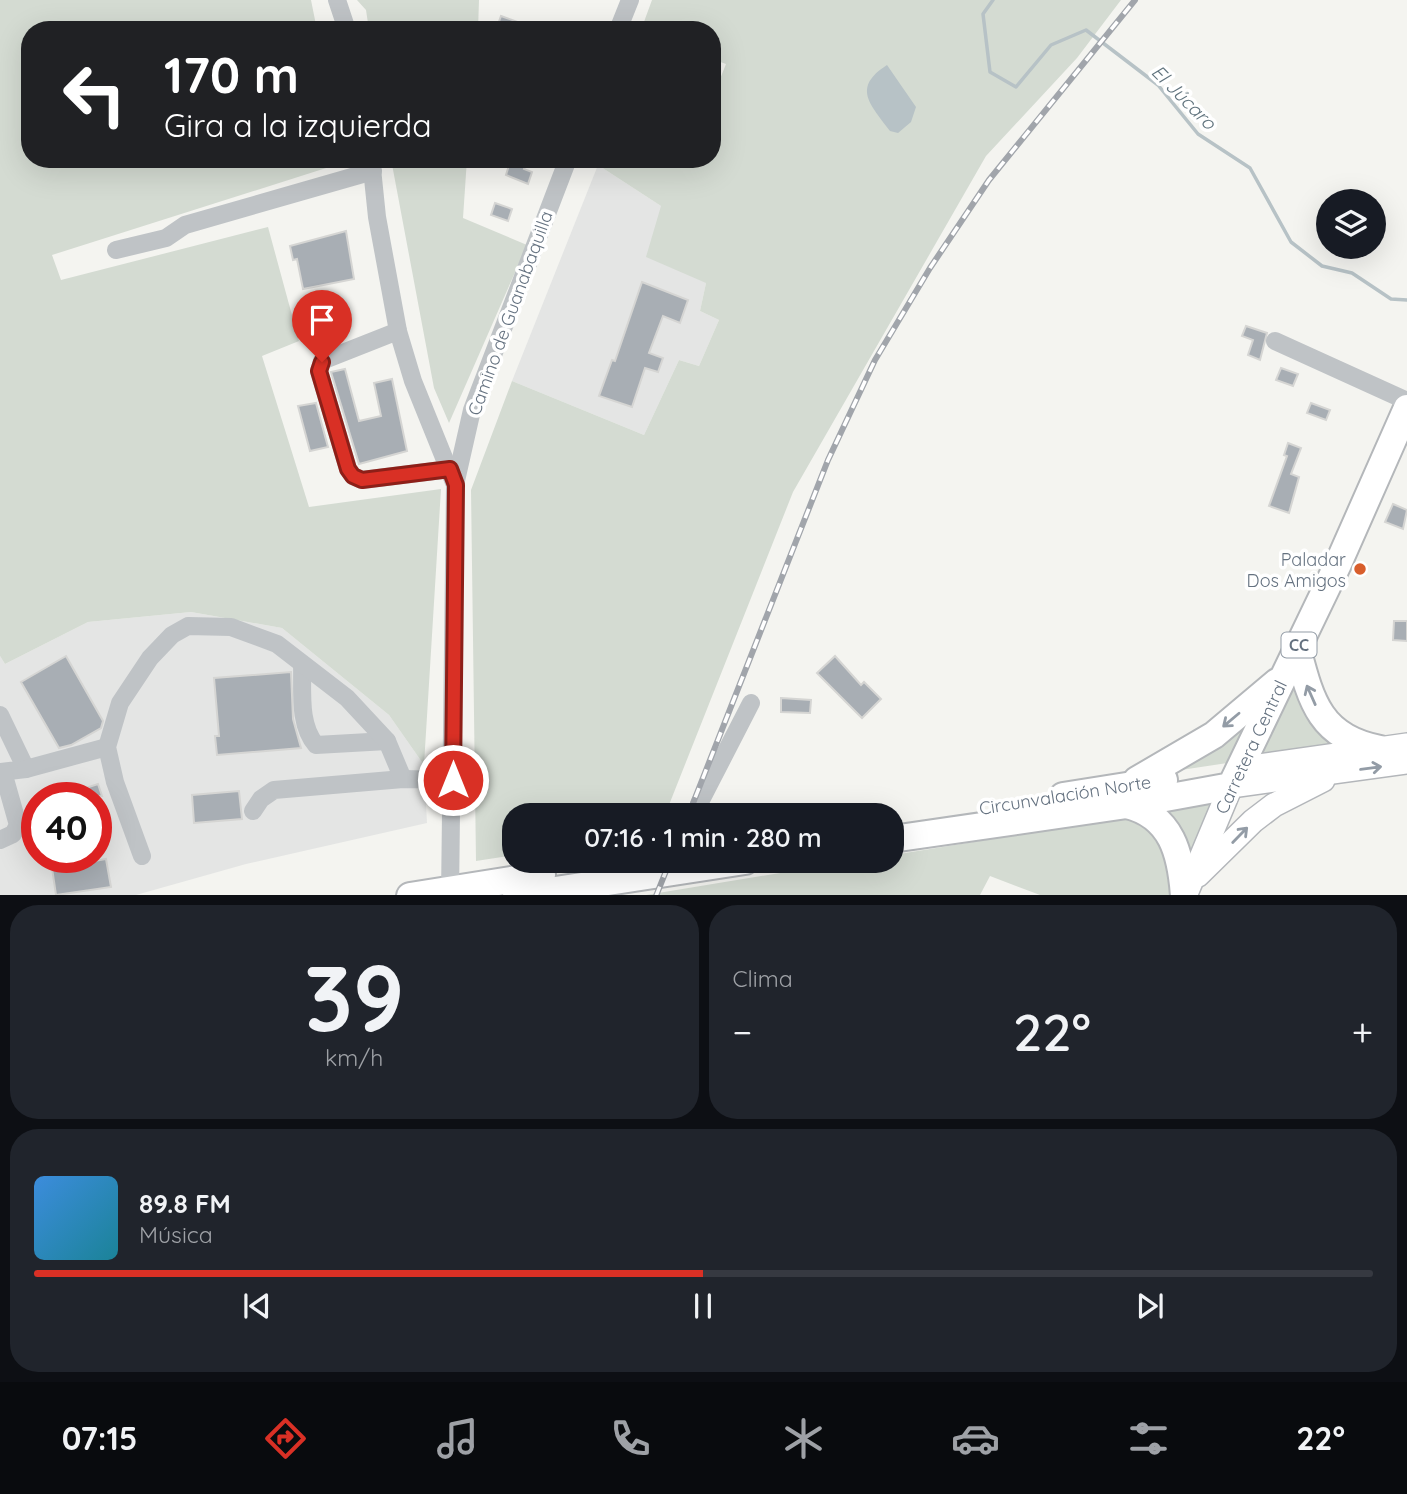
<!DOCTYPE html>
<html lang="es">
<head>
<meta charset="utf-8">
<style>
	:root { --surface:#171b24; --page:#20242c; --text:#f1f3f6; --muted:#9ea1a6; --line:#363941; --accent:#d93025 }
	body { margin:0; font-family:Quicksand,sans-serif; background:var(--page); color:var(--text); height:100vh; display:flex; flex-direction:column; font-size:26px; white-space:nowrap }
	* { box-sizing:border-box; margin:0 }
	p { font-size:23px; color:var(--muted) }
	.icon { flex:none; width:38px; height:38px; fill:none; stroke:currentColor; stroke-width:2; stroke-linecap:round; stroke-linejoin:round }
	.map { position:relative; height:895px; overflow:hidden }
	.drawer { display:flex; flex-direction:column; gap:10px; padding:10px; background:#0d0f14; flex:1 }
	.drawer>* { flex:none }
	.guide { position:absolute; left:21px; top:21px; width:700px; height:147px; border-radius:28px; box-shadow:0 7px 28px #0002; background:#202124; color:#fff; overflow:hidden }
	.fabs { position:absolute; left:1316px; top:189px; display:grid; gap:14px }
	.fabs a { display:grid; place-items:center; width:70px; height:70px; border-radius:50%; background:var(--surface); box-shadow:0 7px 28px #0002; font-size:35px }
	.speed { position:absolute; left:21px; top:782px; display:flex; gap:14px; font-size:35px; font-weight:700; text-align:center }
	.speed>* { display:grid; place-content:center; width:91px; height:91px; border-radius:50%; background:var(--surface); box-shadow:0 7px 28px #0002; line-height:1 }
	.speed .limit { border:10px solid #d22; background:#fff; color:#111 }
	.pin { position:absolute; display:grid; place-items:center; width:60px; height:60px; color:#fff; margin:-72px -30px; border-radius:50% 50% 50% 0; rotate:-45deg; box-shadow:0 0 7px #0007 }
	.pin .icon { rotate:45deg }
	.me { position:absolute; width:77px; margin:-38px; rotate:0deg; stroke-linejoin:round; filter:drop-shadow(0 0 5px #0008) }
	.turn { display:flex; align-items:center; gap:24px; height:147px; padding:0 28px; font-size:32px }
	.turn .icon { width:91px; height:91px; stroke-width:2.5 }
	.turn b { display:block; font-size:49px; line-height:60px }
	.big { font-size:52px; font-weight:600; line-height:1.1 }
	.drawer .widget { flex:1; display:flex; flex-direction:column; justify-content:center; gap:10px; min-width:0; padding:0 24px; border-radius:28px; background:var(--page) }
	.drawer .dial { align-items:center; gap:0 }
	.dial b { font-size:91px; line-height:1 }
	.song { display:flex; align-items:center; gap:21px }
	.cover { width:84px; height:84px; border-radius:10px; background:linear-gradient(135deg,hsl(210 70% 55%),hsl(190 70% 35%)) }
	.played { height:7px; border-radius:4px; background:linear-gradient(90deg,var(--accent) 50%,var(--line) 50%) }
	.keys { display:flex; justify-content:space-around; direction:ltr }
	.heat { display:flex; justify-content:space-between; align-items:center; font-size:38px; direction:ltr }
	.drawer .tiles { flex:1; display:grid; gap:10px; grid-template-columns:1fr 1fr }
	.widget:last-child { grid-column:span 2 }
	.trip { position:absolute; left:502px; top:803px; width:402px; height:70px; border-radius:28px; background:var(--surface); box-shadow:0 7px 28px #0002; font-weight:600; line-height:70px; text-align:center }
	.menu { display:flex; height:112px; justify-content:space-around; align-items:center; background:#090b0e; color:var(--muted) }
	.menu .icon { width:49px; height:49px }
	.menu .on { color:var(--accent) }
	.menu b { font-size:32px; color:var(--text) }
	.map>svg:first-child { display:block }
	.built { fill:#e4e5e4; fill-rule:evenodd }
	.green { fill:#d4dbd2 }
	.water { fill:#b7c2c6 }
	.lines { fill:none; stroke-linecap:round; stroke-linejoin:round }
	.stream { stroke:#b7c2c6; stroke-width:3.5 }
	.building { fill:#a8aeb4; stroke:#d5d5d3; stroke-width:2 }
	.major-casing { stroke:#b3b6ba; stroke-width:26 }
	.highway-casing { stroke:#b4b7ba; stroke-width:30 }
	.minor { stroke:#bfc3c6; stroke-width:18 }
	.major { stroke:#fff; stroke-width:23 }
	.highway { stroke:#fff; stroke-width:26 }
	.rail-casing { stroke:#a1a5ab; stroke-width:6 }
	.rail { stroke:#fff; stroke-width:3.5; stroke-dasharray:10; stroke-linecap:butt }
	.oneway { stroke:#939ca6 }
	.route-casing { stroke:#8d1f18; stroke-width:18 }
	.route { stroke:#d93025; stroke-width:12 }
	.poi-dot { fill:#d85e2c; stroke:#fff; stroke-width:2.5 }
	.labels { text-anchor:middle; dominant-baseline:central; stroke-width:7; stroke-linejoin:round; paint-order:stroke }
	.shield { fill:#fff; stroke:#939ca6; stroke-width:2 }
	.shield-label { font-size:16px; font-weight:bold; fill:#657280 }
	.street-label { font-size:18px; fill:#657280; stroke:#fff }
	.poi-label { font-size:18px; fill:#657280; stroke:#fff; text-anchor:end }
	.water-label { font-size:19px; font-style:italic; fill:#60737d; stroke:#fff }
</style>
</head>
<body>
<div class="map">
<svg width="1407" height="896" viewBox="0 0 1407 896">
	<rect width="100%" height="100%" fill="#f4f4f0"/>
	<g class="built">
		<polygon points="598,165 661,206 706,283 700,311 719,320 699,366 679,360 644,435 512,381"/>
		<path d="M191,612L282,628L389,715L424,765L427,823L246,864L136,895H0V656L5,664L88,622ZM37,798H96V858H37Z"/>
	</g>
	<g class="green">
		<polygon points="0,0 311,0 317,30 30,30 30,159 345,159 345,162 52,255 61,280 268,227 299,341 262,356 309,507 441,489 424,765 389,715 282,628 191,612 88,622 5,664 0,656"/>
		<polygon points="357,0 479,0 478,30 369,30 366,10"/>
		<polygon points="652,0 1121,0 1077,58 986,156 793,492 665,815 514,816 514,855 476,861 471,490 512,381 644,435 679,360 699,366 719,320 700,311 706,283 646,257 661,206 598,165 600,159 712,159 712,99 726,64 712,59 712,30 641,30"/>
		<polygon points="391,159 467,159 463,218 527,245 449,423 434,388"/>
		<polygon points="1295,681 1341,747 1259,758"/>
		<polygon points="1259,711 1234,762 1181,770 1213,751"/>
		<polygon points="1215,801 1189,866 1156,807"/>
		<polygon points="1120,818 1148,824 1170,854 1173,896 1040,895 990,876 980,895 640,896 853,861 892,861 893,855"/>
	</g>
	<path class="water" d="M887,65L916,107L911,122L898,133L890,131C871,105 851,88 887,65Z"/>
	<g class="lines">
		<polyline class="stream" points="993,0 983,14 990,72 1016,87 1051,45 1086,30 1158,85 1198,134 1250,168 1291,242 1322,266 1352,273 1391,299 1407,300"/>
	</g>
	<g class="building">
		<polygon points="501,16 534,28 534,30 496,30"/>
		<polygon points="511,159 528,159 524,169 532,172 528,184 506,175"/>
		<polygon points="495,203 512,209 508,221 491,215"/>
		<polygon points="346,231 354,279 303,289 297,259 293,260 290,246"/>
		<polygon points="642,282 688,300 680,323 663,316 649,353 663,358 658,372 645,368 632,407 599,396 612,360 615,361"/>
		<polygon points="1246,326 1267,333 1260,360 1248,355 1253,340 1242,336"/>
		<polygon points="1281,368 1298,374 1293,386 1276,380"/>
		<polygon points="345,369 359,421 381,416 374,383 392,379 407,451 359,464 331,372"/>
		<polygon points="316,403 328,447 310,451 298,406"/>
		<polygon points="1311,403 1330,410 1326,420 1307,413"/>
		<polygon points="1288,443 1301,448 1291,474 1299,477 1289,513 1269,506 1287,456 1284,455"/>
		<polygon points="1393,504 1407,510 1403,529 1385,522"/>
		<polygon points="1394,621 1407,621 1407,641 1393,640"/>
		<polygon points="66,656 103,721 101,728 71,745 59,748 21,682"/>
		<polygon points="835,656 861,685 864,682 881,699 862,718 817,673"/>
		<polygon points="291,672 293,719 301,748 217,755 215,736 219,736 214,678"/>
		<polygon points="781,698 811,700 810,713 781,712"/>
		<polygon points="98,784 102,796 62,798 61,796"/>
		<polygon points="239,791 242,819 194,823 192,795"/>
		<polygon points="106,859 111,887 56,895 52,868"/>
	</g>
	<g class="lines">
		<defs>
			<g id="major">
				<polyline points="1238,769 1407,745"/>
				<polyline points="1198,875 1253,821 1274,805 1323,780"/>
				<polyline points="1185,896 1231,786 1407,762"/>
			</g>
			<g id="highway">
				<path d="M1297,648C1311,701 1320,738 1380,749"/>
				<polyline points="1137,780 1214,735 1277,682"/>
				<polyline points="1063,796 1164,780"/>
				<path d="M1127,805C1172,816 1181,854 1184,896"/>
				<polyline points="892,839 1127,805 1231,786 1338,564 1407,408"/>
				<polyline points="410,896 542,875"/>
				<polyline points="516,896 745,861"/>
			</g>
		</defs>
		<use href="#major" class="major-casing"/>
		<use href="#highway" class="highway-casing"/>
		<g class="minor">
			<polyline points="337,0 347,30"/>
			<polyline points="618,30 630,0"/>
			<polyline points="371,159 377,217 398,331 413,381 455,485"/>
			<polyline points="116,250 166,238 185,225 373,171"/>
			<polyline points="398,331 322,361 319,371 348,469 353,476 362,480 450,469"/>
			<polyline points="1275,341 1407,401"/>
			<path d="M302,664C303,690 298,724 316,745L387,741"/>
			<polyline points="0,715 26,769 0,772"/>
			<polyline points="26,769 107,747"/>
			<polyline points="253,811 261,799 274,790 403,779 453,780"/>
			<polyline points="701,816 699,804 751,703"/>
			<polyline points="0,840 13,834 18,825 3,772"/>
			<polyline points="142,856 115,782 107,747 120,703 150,658 172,635 188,626 231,627 277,644 347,698 387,741 403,779"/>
			<polyline points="450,896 455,485 472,410 568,159"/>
		</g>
		<use href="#major" class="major"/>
		<use href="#highway" class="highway"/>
		<defs>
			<g id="rail">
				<polyline points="688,816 828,460 875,360 930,268 989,180 1135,0"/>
				<polyline points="656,896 670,861"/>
			</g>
		</defs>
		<use href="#rail" class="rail-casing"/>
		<use href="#rail" class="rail"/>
	</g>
	<defs><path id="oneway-shaft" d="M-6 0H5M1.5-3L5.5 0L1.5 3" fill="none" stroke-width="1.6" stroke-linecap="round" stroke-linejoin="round" transform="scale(1.75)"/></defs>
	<g class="oneway">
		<use href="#oneway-shaft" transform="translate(1311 695) rotate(-114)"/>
		<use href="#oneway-shaft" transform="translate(1231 720) rotate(140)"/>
		<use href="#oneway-shaft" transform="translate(1371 768) rotate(-8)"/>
		<use href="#oneway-shaft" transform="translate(1240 835) rotate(-46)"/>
	</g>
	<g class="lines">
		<defs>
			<polyline id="route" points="322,362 319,371 348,469 353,476 362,480 450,469 456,485 453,780"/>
		</defs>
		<use href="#route" class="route-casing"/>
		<use href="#route" class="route"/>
	</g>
	<circle class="poi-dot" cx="1360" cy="569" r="7"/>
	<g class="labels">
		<rect class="shield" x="1281.5" y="632.5" width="35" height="25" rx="5"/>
		<g class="shield-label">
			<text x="1299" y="645">CC</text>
		</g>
		<g class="street-label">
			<text transform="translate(510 313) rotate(-70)">Camino de Guanabaquilla</text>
			<text transform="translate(1251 747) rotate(-65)">Carretera Central</text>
			<text transform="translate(1065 795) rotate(-9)">Circunvalación Norte</text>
		</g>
		<g class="poi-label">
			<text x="1346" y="559">Paladar<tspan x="1346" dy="21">Dos Amigos</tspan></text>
		</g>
		<g class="water-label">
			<text transform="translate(1184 97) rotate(45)">El Júcaro</text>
		</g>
	</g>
</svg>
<div class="fabs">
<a><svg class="icon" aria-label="layers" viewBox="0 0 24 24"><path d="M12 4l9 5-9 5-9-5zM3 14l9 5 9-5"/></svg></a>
</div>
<div class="speed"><div class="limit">40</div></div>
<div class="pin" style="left:322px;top:362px;background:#d93025"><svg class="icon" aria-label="arrive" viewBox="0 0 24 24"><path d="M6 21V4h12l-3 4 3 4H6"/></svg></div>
<svg class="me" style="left:453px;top:780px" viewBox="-20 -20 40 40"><circle r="17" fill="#d93025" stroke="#fff" stroke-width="3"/><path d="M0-11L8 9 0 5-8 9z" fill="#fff"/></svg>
<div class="trip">07:16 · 1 min · 280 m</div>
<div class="guide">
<div class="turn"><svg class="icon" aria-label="left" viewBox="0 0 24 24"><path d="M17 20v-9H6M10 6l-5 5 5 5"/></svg><div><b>170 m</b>Gira a la izquierda</div></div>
</div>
</div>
<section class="drawer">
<div class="tiles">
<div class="widget dial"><b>39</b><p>km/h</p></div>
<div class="widget"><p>Clima</p>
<div class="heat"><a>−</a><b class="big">22°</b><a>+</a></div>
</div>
<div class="widget">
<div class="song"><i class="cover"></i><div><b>89.8 FM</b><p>Música</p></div></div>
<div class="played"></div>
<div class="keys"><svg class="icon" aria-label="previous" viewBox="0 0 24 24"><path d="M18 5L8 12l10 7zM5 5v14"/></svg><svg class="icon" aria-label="pause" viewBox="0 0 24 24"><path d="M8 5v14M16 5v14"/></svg><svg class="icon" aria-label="next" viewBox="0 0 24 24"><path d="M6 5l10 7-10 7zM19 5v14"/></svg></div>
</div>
</div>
</section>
<nav class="menu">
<b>07:15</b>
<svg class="icon on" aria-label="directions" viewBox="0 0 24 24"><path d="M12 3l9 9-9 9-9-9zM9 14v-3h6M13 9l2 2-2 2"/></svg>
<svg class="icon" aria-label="music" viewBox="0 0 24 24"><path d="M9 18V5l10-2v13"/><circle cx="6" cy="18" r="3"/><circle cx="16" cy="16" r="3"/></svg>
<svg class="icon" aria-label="phone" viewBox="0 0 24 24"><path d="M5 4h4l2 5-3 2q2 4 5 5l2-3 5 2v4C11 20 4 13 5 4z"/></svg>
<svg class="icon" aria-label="climate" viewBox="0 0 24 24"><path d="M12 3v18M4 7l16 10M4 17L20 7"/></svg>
<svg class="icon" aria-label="car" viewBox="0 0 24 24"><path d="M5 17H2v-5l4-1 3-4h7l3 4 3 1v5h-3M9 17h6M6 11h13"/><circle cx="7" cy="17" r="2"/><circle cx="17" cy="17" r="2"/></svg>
<svg class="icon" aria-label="filters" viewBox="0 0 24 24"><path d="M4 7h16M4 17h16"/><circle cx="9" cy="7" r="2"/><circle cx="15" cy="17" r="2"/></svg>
<b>22°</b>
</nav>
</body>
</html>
